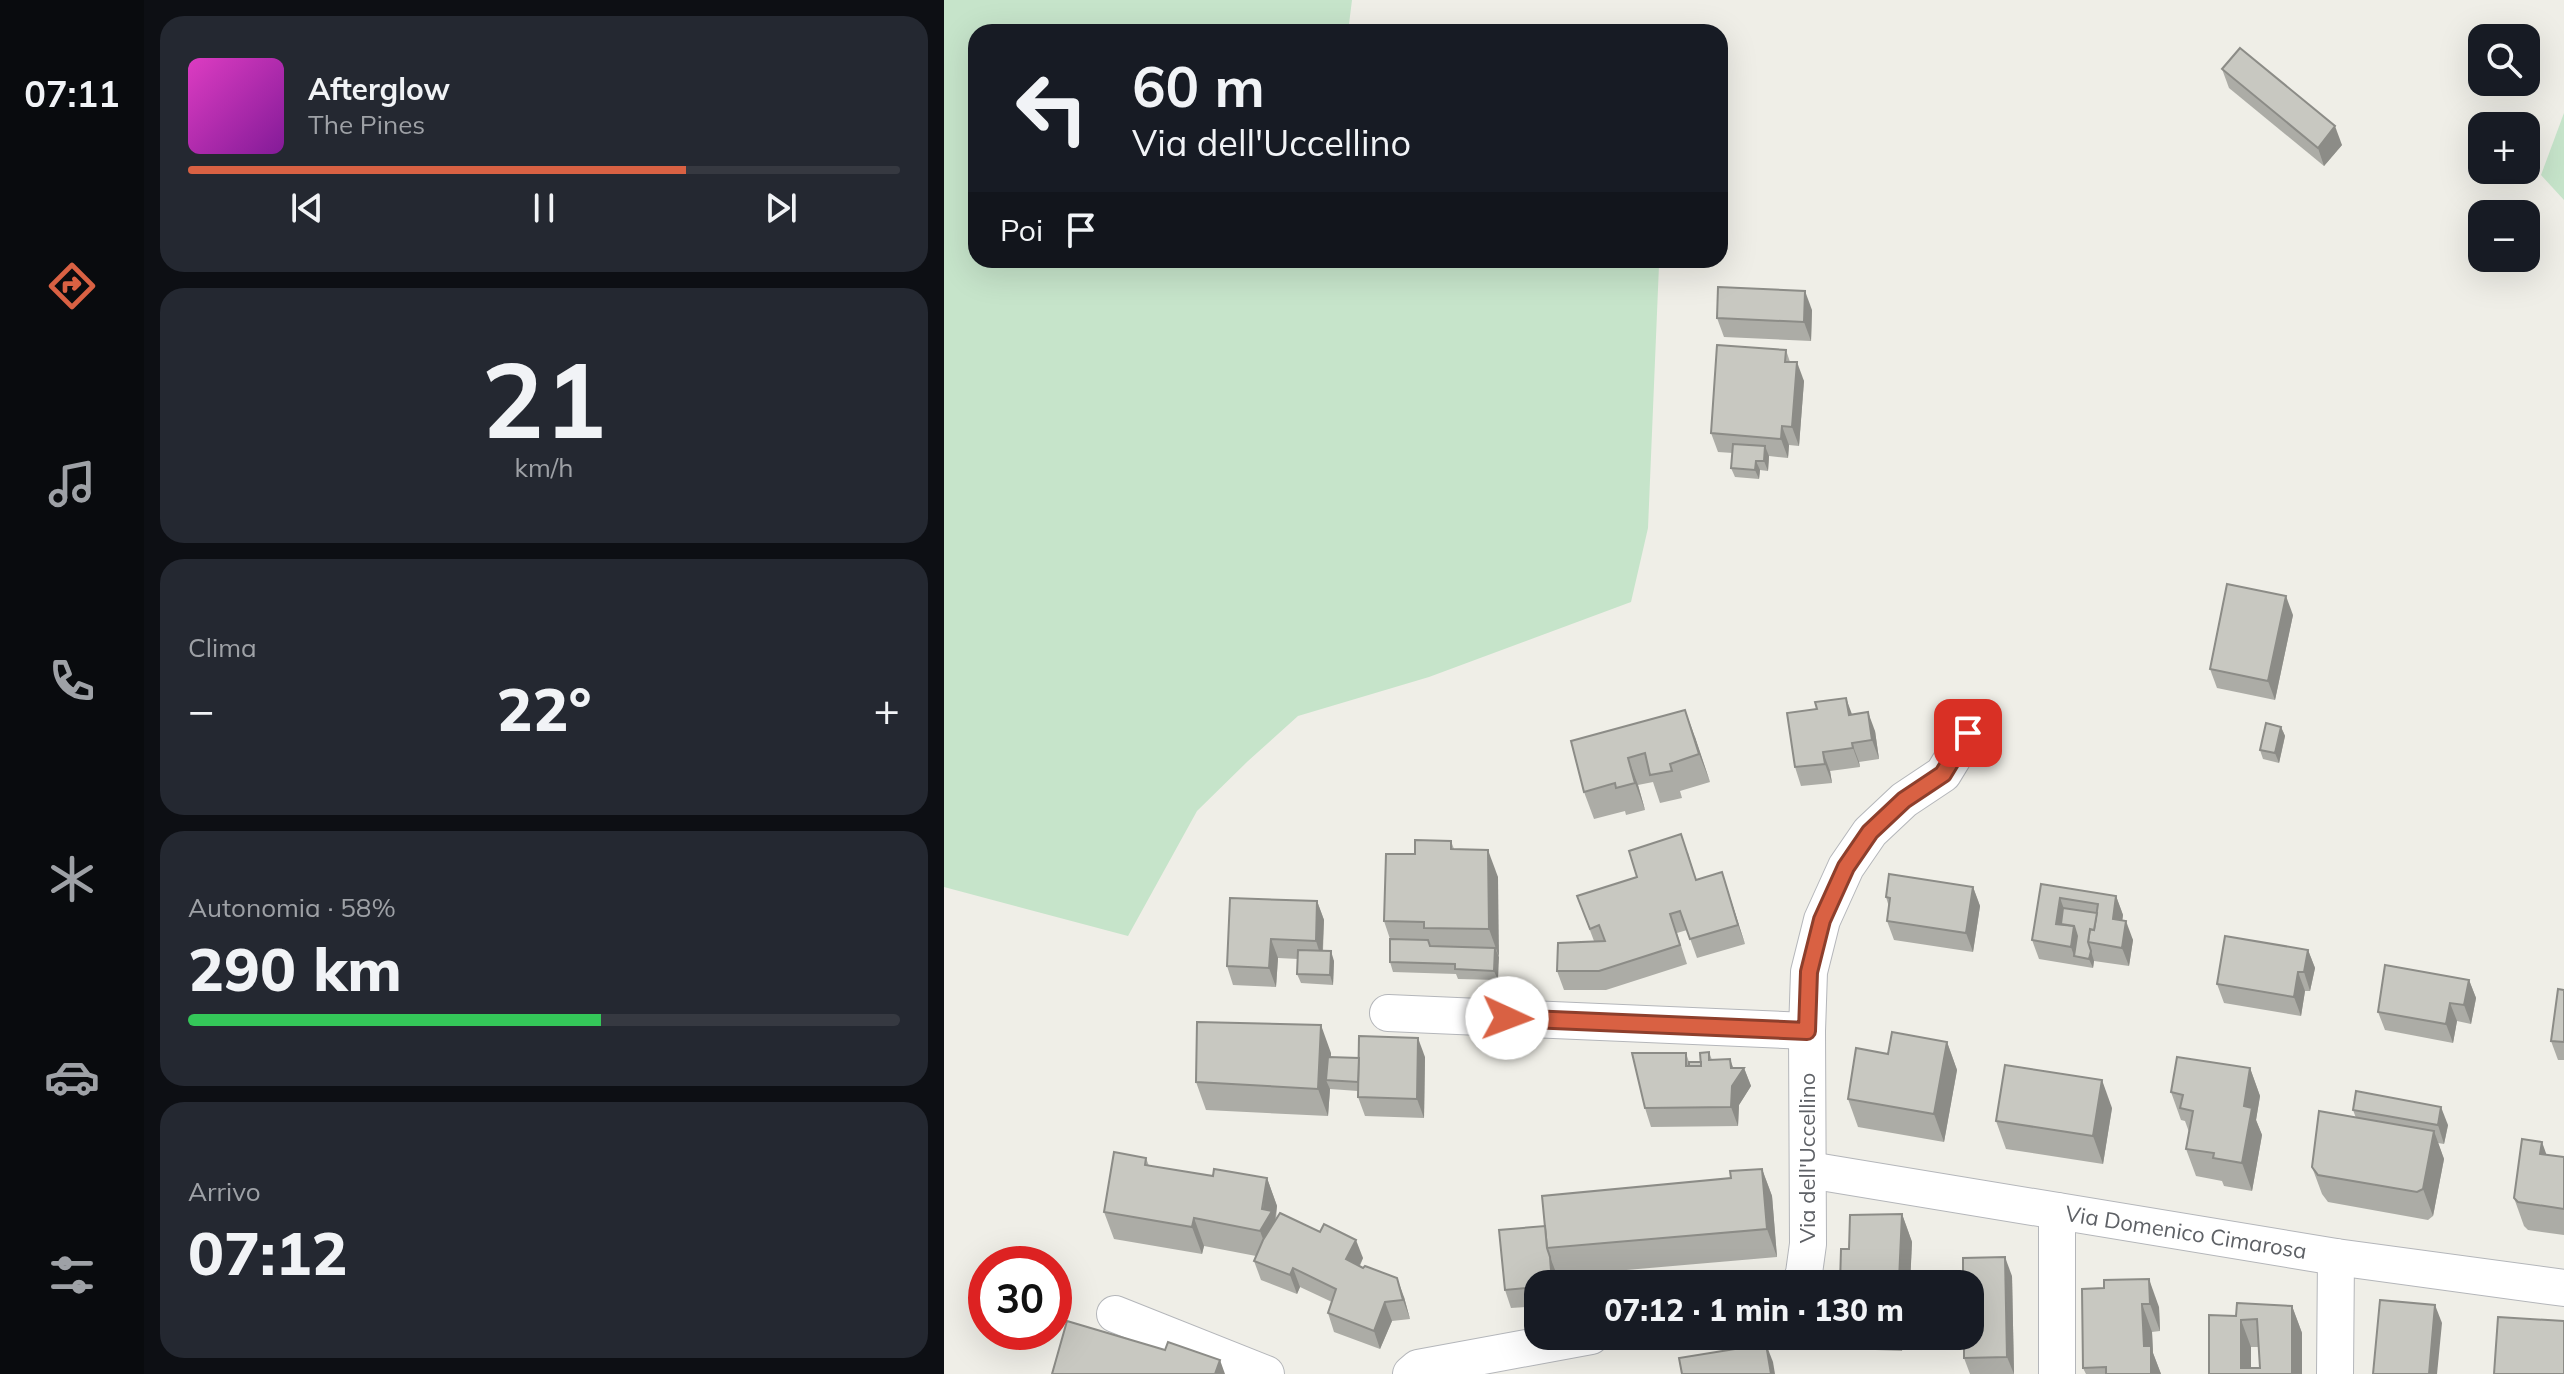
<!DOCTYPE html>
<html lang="it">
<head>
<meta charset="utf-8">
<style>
	:root { --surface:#171b24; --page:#242831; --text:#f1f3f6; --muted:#9ea1a6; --line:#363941; --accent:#d96143 }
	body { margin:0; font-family:Mulish,sans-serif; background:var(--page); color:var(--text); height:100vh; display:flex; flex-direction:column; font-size:30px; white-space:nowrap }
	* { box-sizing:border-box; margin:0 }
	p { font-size:26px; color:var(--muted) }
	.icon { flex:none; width:44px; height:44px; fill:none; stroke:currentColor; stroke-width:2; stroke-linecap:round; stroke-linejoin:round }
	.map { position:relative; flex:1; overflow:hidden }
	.panel { display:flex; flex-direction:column; gap:16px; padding:16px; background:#0d0f14; width:800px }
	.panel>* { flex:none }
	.banner { position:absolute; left:24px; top:24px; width:760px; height:244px; border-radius:24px; box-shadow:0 8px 32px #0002; background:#171b24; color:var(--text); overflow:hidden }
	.controls { position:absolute; left:1524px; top:24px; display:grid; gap:16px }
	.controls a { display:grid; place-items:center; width:72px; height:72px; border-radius:16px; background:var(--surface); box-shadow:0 8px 32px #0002; font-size:40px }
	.speed { position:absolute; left:24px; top:1246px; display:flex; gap:16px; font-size:40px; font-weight:700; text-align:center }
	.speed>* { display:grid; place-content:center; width:104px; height:104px; border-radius:50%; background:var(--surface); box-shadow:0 8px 32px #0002; line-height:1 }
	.speed .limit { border:12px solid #d22; background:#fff; color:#111 }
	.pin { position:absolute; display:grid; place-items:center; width:68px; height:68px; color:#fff; margin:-34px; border-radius:16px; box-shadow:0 4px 12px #0006 }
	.me { position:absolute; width:88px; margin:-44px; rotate:92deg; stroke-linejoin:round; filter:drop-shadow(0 0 6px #0008) }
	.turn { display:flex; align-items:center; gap:28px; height:168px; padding:0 32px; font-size:36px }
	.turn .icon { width:104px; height:104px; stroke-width:2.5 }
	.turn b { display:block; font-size:56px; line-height:68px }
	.then { display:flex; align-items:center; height:76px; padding:0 32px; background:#0003; gap:16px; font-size:30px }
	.big { font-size:60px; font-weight:800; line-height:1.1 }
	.panel .tile { flex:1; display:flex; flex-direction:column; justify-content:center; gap:12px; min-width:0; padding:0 28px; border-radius:24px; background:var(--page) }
	.panel .dial { align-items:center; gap:0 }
	.dial b { font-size:104px; line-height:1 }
	.song { display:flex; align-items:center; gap:24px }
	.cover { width:96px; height:96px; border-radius:12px; background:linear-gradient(135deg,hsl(310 70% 55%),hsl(290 70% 35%)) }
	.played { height:8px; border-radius:4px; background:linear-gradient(90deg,var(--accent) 70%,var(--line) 70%) }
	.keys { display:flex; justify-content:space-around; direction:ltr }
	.heat { display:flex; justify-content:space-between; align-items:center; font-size:44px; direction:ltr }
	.charge { height:12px; border-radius:6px; background:linear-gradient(90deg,#34c759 58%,var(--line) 0) }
	.trip { position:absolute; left:580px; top:1270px; width:460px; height:80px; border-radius:24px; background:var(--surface); box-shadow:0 8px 32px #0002; font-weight:800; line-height:80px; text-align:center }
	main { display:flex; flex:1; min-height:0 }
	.dock { display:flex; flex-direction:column; width:144px; justify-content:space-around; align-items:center; background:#090b0e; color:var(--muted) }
	.dock .icon { width:56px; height:56px }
	.dock .on { color:var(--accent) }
	.dock b { font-size:36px; color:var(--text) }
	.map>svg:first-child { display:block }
	.green { fill:#c6e4ca }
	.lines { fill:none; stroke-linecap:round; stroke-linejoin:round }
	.street-casing { stroke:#b4b6ba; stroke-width:38 }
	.street { stroke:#fff; stroke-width:36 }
	.wall { fill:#acaca6; fill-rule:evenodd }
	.shaded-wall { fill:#8c8c87 }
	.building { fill:#c8c8c1; stroke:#8c8c87; stroke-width:2; fill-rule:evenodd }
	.route-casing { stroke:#8d3f2c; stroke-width:20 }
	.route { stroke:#d96143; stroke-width:14 }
	.labels { text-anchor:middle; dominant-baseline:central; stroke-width:8; stroke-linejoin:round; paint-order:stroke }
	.street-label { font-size:22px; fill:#5e6166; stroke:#fff }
</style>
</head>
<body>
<main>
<nav class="dock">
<b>07:11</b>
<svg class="icon on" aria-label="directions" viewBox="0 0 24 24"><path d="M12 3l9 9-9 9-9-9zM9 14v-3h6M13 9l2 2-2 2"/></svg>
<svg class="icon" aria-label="music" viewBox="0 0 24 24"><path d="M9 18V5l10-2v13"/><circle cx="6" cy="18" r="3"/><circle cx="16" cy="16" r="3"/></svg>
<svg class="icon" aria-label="phone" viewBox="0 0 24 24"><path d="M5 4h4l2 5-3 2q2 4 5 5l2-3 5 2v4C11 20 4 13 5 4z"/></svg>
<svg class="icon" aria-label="climate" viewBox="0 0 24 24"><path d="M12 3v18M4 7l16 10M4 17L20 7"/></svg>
<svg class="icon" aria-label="car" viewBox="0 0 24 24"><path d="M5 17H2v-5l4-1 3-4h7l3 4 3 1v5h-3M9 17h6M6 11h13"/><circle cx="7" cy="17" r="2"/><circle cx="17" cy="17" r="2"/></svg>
<svg class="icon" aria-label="filters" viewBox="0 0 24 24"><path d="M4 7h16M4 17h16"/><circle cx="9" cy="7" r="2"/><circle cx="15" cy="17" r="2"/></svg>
</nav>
<section class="panel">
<div class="tile">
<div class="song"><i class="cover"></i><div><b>Afterglow</b><p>The Pines</p></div></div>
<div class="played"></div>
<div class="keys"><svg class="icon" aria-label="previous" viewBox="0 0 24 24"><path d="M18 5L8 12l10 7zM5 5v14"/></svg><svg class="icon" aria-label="pause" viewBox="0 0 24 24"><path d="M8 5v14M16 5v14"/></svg><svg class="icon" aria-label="next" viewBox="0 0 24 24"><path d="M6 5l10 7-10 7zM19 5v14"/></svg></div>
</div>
<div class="tile dial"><b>21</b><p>km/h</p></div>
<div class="tile"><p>Clima</p>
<div class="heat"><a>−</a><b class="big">22°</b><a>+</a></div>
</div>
<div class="tile"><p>Autonomia · 58%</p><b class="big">290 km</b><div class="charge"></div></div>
<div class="tile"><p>Arrivo</p><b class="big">07:12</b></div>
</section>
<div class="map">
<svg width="1620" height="1374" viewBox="0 0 1620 1374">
	<rect width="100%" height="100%" fill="#efeee7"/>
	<g class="green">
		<polygon points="0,0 408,0 404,32 32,32 32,260 512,260 715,265 704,528 687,602 485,677 354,716 304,761 253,811 184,936 0,887"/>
		<polygon points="1620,113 1620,200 1597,175"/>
	</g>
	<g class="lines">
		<defs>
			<g id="street">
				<polyline points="444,1013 863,1031"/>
				<polyline points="865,1170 1392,1257 1620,1288"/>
				<polyline points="1113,1211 1113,1374"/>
				<polyline points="856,1284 860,1273 864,1244 863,1031 865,972 878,920 902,867 926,832 960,800 999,774 1024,733"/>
				<polyline points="171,1314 322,1374"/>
				<polyline points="467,1374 474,1368 647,1336"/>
				<polyline points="1391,1374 1392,1257"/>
			</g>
		</defs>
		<use href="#street" class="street-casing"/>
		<use href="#street" class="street"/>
	</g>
	<g class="wall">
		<polygon points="1278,69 1398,145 1380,166 1285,88"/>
		<polygon points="868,310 867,341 780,337 773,318"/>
		<polygon points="842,350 846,362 860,381 855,446 845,445 844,458 825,456 824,471 816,470 815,479 791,477 787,468 789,453 774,452 767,433"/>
		<polygon points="1349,615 1331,700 1273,688 1266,669"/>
		<polygon points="908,714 931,731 935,759 915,762 916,767 886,771 888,783 857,786 851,767"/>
		<polygon points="1337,727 1341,736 1335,763 1319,759 1316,750"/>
		<polygon points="751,737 766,782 736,791 738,798 716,803 709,782 694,785 701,810 682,815 681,811 650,819 640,792 627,741"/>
		<polygon points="507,841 510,849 554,877 554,980 514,979 512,974 449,972 446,962 446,939 440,921 471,854"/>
		<polygon points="744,853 752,880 784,891 801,944 753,958 743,930 733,933 743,964 662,990 620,990 613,971 650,941 633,896 693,877"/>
		<polygon points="1097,884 1172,896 1179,915 1178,920 1189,940 1185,966 1150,961 1149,968 1095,959 1088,940"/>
		<polygon points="1029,887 1036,906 1029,952 950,940 943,921 945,907 942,897"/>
		<polygon points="373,901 380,920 379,951 390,961 389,985 357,983 353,974 354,959 334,958 332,987 289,985 283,966"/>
		<polygon points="1364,950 1371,968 1366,991 1361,991 1357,1016 1280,1003 1273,984"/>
		<polygon points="1525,980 1532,998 1527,1024 1513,1021 1509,1043 1441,1030 1434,1012"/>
		<polygon points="1620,990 1620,1060 1614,1060 1607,1041"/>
		<polygon points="1003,1042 1013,1070 1000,1142 914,1127 904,1099 944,1054"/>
		<polygon points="765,1052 768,1060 789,1068 800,1068 807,1086 795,1105 794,1126 707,1127 701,1108 742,1053 745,1062 757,1062"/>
		<polygon points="387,1053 387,1057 415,1058 481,1057 480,1118 421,1116 414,1097 414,1091 386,1089 384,1116 262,1110 252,1082"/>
		<polygon points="1306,1068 1316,1096 1312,1120 1318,1135 1308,1191 1280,1186 1278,1181 1252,1176 1242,1149 1245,1132 1241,1121 1237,1120 1227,1092"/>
		<polygon points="1168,1108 1159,1164 1062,1149 1052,1121"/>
		<polygon points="1409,1110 1504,1125 1500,1144 1494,1143 1500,1159 1489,1216 1484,1220 1384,1202 1378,1194 1368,1167 1412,1118"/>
		<polygon points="1603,1155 1620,1157 1620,1235 1584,1230 1580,1226 1570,1198"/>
		<polygon points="202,1158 205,1166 269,1176 323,1178 333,1206 332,1220 419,1258 416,1266 460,1297 466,1319 448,1321 436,1349 390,1332 384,1313 388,1302 356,1287 353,1294 317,1280 310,1261 312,1256 260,1246 258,1254 170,1239 160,1212"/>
		<polygon points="818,1169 828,1196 833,1257 613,1276 614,1284 594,1284 594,1306 567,1308 561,1290 601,1226"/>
		<polygon points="958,1214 968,1242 966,1284 896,1284 905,1249"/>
		<polygon points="1068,1276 1070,1374 1026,1374 1020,1358"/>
		<polygon points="1160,1288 1215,1307 1216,1331 1208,1332 1209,1353 1217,1374 1142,1374 1139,1368"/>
		<path d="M1348,1306L1358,1333V1374H1265L1292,1316ZM1307,1347H1315L1316,1368H1307Z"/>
		<polygon points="901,1336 959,1336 958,1351 905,1349"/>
	</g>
	<g class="shaded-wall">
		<polygon points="1391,126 1398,145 1380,166 1374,148"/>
		<polygon points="861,291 868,310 867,341 860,322"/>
		<polygon points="853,362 860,381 855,446 848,427"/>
		<polygon points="838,426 845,445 844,458 837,439"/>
		<polygon points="821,446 825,456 824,471 820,461"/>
		<polygon points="812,461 816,470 815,479 811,470"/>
		<polygon points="1342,596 1349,615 1331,700 1324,681"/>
		<polygon points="902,698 909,717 905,715"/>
		<polygon points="741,710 751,737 766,782 755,754"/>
		<polygon points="924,712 931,731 935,759 928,740"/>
		<polygon points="1337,727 1341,736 1335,763 1331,753"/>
		<polygon points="908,743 915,762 916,767 909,748"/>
		<polygon points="879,752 886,771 888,783 881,764"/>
		<polygon points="684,758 694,785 701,810 691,783"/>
		<polygon points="544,850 554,877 555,957 545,929"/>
		<polygon points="778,872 784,891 801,944 794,925"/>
		<polygon points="1029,887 1036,906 1029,952 1022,933"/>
		<polygon points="1172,896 1179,915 1176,938 1169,919"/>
		<polygon points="1116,898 1123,917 1120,934 1112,924"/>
		<polygon points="373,901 380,920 378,960 372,941"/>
		<polygon points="1182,921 1189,940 1185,966 1178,948"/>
		<polygon points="1130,926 1137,945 1130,956 1127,947"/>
		<polygon points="327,939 334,958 332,987 325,968"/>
		<polygon points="551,948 555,957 554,980 550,971"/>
		<polygon points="1364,950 1371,968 1366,991 1360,972"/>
		<polygon points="387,951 390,961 389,985 386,975"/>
		<polygon points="1147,951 1150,961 1149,968 1145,959"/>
		<polygon points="1354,972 1361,991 1357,1016 1350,997"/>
		<polygon points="1525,980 1532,998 1527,1024 1520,1005"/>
		<polygon points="1506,1003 1513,1021 1509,1043 1502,1024"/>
		<polygon points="377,1025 387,1053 386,1081 382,1080 386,1089 384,1116 374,1089"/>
		<polygon points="474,1038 481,1057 480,1118 473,1099"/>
		<polygon points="1003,1042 1013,1070 1000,1142 990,1114"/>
		<polygon points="786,1059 793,1078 800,1068 807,1086 795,1105 794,1126 787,1107"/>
		<polygon points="1306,1068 1316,1096 1312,1120 1318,1135 1308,1191 1298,1163 1300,1106"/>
		<polygon points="1158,1080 1168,1108 1159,1164 1149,1136"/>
		<polygon points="1497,1107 1504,1125 1500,1144 1494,1125"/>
		<polygon points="1490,1131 1500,1159 1489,1216 1479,1189"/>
		<polygon points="1598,1142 1608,1170 1596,1154"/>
		<polygon points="818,1169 828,1196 833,1257 823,1229"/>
		<polygon points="323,1178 333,1206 331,1219 339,1239 326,1258 316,1231"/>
		<polygon points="958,1214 968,1242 966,1284 957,1284 955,1280"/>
		<polygon points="250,1218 260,1246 258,1254 248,1227"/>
		<polygon points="412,1240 419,1258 409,1278 402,1259"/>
		<polygon points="606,1257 613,1275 614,1284 608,1284"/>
		<polygon points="1061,1257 1068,1276 1070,1374 1063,1357"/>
		<polygon points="349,1268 356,1287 353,1294 346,1275"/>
		<polygon points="453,1278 460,1297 466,1319 459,1300"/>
		<polygon points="1205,1279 1215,1307 1216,1331 1206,1304"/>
		<polygon points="441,1302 448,1321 436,1349 430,1331"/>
		<polygon points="1198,1304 1208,1332 1209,1353 1217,1374 1207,1374 1200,1346"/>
		<polygon points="1491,1305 1498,1323 1493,1374 1485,1374"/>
		<polygon points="1348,1306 1358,1333 1358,1374 1348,1374"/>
		<polygon points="1297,1320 1307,1347 1307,1374 1297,1368"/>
		<polygon points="953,1336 959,1336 958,1351"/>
		<polygon points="822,1344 829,1362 831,1374 827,1374"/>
		<polygon points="276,1360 281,1374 271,1374"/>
	</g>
	<g class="building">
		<polygon points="1296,48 1391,126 1374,148 1278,69"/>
		<polygon points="774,287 861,291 860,322 773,318"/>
		<polygon points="773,345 842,350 841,362 853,362 848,427 838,426 837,439 767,433"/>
		<polygon points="789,444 821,446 820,461 812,461 811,470 787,468"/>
		<polygon points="1283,584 1342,596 1324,681 1266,669"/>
		<polygon points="902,698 905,715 924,712 928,740 908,743 909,748 879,752 881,764 851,767 843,713 873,709 871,702"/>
		<polygon points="741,710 755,754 726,764 728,771 706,775 701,753 684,758 691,783 672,788 671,783 640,792 627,741"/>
		<polygon points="1322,723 1337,727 1331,753 1316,750"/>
		<polygon points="737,834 752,880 778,872 794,925 746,939 736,911 726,914 736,945 655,971 613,971 614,943 661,941 655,925 646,929 633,896 693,877 685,851"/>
		<polygon points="471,840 507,841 507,849 544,850 545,929 480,928 480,922 440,921 442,854 471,854"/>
		<polygon points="945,874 1029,887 1022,933 943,921 946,898 942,897"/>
		<polygon points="1097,884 1172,896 1169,919 1182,921 1178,948 1144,942 1146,929 1150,930 1154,904 1116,898 1112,924 1130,926 1127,947 1088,940"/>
		<polygon points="286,898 373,901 372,941 327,939 325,968 283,966"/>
		<polygon points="1119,908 1153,913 1150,930 1146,929 1144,942 1147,951 1145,959 1130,956 1133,936 1130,926 1117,924"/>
		<polygon points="1281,936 1364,950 1360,972 1354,972 1350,997 1273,984"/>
		<polygon points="446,939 484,940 486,946 551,948 550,971 511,969 511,964 446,962"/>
		<polygon points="354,950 387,951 386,975 353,974"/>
		<polygon points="1441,965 1525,980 1520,1005 1506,1003 1502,1024 1434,1012"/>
		<polygon points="1614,989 1620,990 1620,1042 1607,1041"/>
		<polygon points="253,1022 377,1025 374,1089 252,1082"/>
		<polygon points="948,1032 1003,1042 990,1114 904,1099 912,1048 944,1054"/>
		<polygon points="415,1036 474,1038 473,1099 414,1097"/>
		<polygon points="765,1052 765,1060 786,1059 787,1068 800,1068 788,1086 787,1107 701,1108 688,1053 742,1053 742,1066 757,1066 756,1053"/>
		<polygon points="384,1057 415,1058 414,1082 382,1080"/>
		<polygon points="1233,1057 1306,1068 1300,1106 1308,1108 1298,1163 1269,1158 1270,1153 1242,1149 1249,1111 1236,1108 1239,1095 1227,1092"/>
		<rect x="745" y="1062" width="12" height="4"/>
		<polygon points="1061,1065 1158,1080 1149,1136 1052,1121"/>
		<polygon points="1412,1091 1497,1107 1494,1125 1409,1110"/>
		<polygon points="1375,1111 1490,1131 1479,1189 1473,1192 1374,1175 1368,1167"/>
		<polygon points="1578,1139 1598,1142 1596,1154 1620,1157 1620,1209 1574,1202 1570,1198"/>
		<polygon points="170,1152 202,1158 201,1165 269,1176 270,1169 323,1178 318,1209 328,1211 316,1231 250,1218 248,1227 160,1212"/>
		<polygon points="818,1169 823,1229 603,1248 598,1196 787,1178 786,1171"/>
		<polygon points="336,1213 376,1232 380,1224 412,1240 402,1259 419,1268 421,1266 453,1278 459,1300 441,1302 430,1331 384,1313 392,1289 349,1268 346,1275 310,1261 319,1240"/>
		<polygon points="958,1214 955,1280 949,1280 949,1284 896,1284 897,1249 905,1249 906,1215"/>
		<polygon points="601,1226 603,1248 606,1257 608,1284 594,1284 594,1287 561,1290 555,1230"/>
		<polygon points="1061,1257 1063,1357 1020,1358 1020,1336 1026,1336 1026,1284 1019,1284 1019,1258"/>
		<polygon points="1205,1279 1206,1304 1198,1304 1200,1346 1207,1346 1207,1374 1162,1374 1162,1367 1139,1368 1138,1289 1160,1288 1160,1280"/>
		<polygon points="1436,1300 1491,1305 1485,1374 1429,1374"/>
		<path d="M1293,1303L1348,1306V1374H1265V1315L1292,1316ZM1313,1319L1316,1368H1297V1320Z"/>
		<polygon points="1554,1317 1620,1321 1620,1374 1550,1374"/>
		<polygon points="123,1321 221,1350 224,1342 276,1360 271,1374 108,1374"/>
		<polygon points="822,1344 827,1374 738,1374 735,1358"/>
	</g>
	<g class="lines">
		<defs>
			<polyline id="route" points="563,1018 863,1031 865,972 878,920 902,867 926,832 960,800 999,774 1024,733"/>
		</defs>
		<use href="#route" class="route-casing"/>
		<use href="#route" class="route"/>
	</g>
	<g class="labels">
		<g class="street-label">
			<text transform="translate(863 1158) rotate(-90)">Via dell'Uccellino</text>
			<text transform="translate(1242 1232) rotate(9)">Via Domenico Cimarosa</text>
		</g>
	</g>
</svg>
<div class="controls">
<a><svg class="icon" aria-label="search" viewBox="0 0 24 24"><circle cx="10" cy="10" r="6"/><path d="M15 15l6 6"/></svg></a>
<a>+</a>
<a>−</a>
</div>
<div class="speed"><div class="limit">30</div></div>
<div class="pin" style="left:1024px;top:733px;background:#d93025"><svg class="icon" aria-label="arrive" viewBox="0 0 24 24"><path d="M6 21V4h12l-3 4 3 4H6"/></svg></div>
<svg class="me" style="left:563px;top:1018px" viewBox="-20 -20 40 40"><circle r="19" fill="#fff"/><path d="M0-13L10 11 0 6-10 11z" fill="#d96143"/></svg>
<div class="trip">07:12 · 1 min · 130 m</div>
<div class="banner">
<div class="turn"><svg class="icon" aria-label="left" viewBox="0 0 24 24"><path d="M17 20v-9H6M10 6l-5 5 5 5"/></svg><div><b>60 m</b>Via dell'Uccellino</div></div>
<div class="then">Poi<svg class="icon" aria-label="arrive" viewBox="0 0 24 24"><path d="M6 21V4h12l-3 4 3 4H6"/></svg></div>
</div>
</div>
</main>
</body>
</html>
